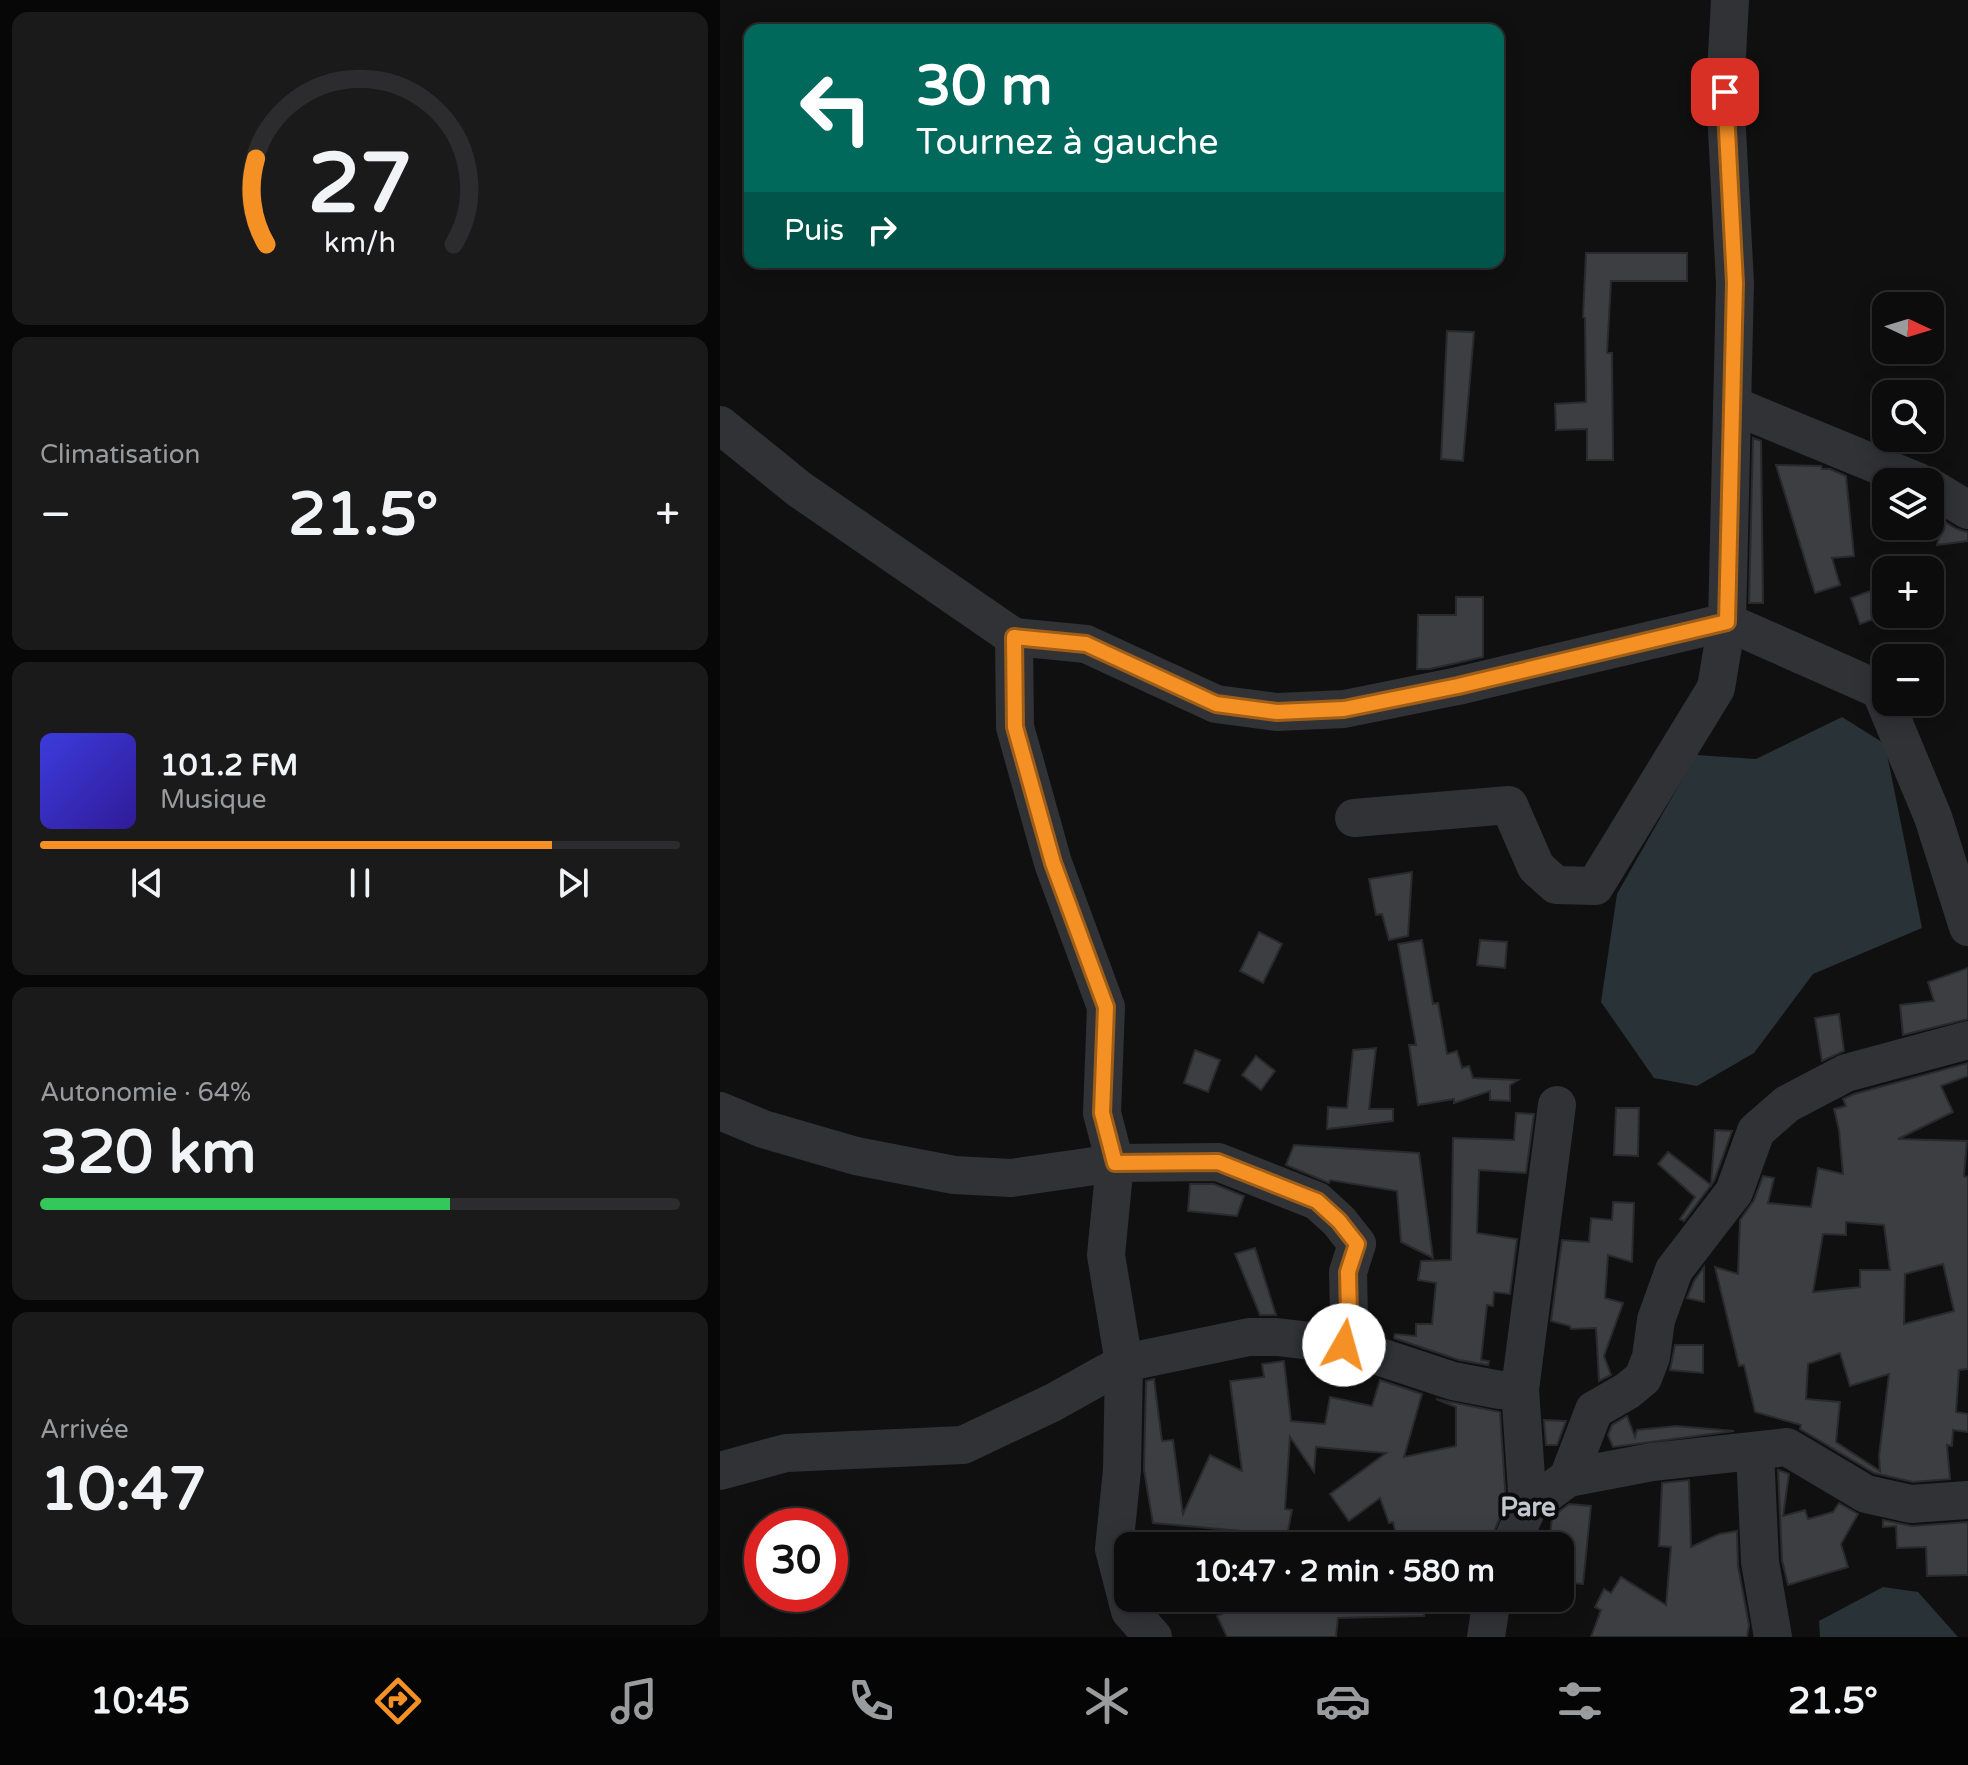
<!DOCTYPE html>
<html lang="fr">
<head>
<meta charset="utf-8">
<style>
	:root { --surface:#0c0c0d; --page:#1a1a1b; --text:#f1f3f6; --muted:#9a9b9d; --line:#2c2c2e; --accent:#f59024 }
	body { margin:0; font-family:"Varela Round",sans-serif; background:var(--page); color:var(--text); height:100vh; display:flex; flex-direction:column; font-size:30px; white-space:nowrap }
	* { box-sizing:border-box; margin:0 }
	p { font-size:26px; color:var(--muted) }
	.icon { flex:none; width:44px; height:44px; fill:none; stroke:currentColor; stroke-width:2; stroke-linecap:round; stroke-linejoin:round }
	.map { position:relative; flex:1; overflow:hidden }
	.panel { display:flex; flex-direction:column; gap:12px; padding:12px; background:#070707; width:720px }
	.panel>* { flex:none }
	.banner { position:absolute; left:24px; top:24px; width:760px; height:244px; border-radius:16px; box-shadow:0 4px 20px #0003,0 0 0 2px var(--line); background:#00695c; color:#fff; overflow:hidden }
	.needle { width:52px; rotate:94deg }
	.fabs { position:absolute; left:1152px; top:292px; display:grid; gap:16px }
	.fabs a { display:grid; place-items:center; width:72px; height:72px; border-radius:16px; background:var(--surface); box-shadow:0 4px 20px #0003,0 0 0 2px var(--line); font-size:40px }
	.speed { position:absolute; left:24px; top:1508px; display:flex; gap:16px; font-size:40px; font-weight:700; text-align:center }
	.speed>* { display:grid; place-content:center; width:104px; height:104px; border-radius:50%; background:var(--surface); box-shadow:0 4px 20px #0003,0 0 0 2px var(--line); line-height:1 }
	.speed .limit { border:12px solid #d22; background:#fff; color:#111 }
	.pin { position:absolute; display:grid; place-items:center; width:68px; height:68px; color:#fff; margin:-34px; border-radius:16px; box-shadow:0 4px 12px #0006 }
	.me { position:absolute; width:88px; margin:-44px; rotate:7deg; stroke-linejoin:round; filter:drop-shadow(0 0 6px #0008) }
	.turn { display:flex; align-items:center; gap:28px; height:168px; padding:0 40px; font-size:36px }
	.turn .icon { width:104px; height:104px; stroke-width:2.5 }
	.turn b { display:block; font-size:56px; line-height:68px }
	.then { display:flex; align-items:center; height:76px; padding:0 40px; background:#0003; gap:16px; font-size:30px }
	.big { font-size:60px; font-weight:700; line-height:1.1 }
	.panel .tile { flex:1; display:flex; flex-direction:column; justify-content:center; gap:12px; min-width:0; padding:0 28px; border-radius:16px; background:var(--page) }
	.panel .dial { align-items:center; gap:0 }
	.dial svg { height:208px; overflow:visible; fill:none; stroke:var(--line); stroke-width:7; stroke-linecap:round; text-anchor:middle }
	.dial text { fill:var(--text); stroke:none }
	.song { display:flex; align-items:center; gap:24px }
	.cover { width:96px; height:96px; border-radius:12px; background:linear-gradient(135deg,hsl(240 70% 55%),hsl(250 70% 35%)) }
	.played { height:8px; border-radius:4px; background:linear-gradient(90deg,var(--accent) 80%,var(--line) 80%) }
	.keys { display:flex; justify-content:space-around; direction:ltr }
	.heat { display:flex; justify-content:space-between; align-items:center; font-size:44px; direction:ltr }
	.charge { height:12px; border-radius:6px; background:linear-gradient(90deg,#34c759 64%,var(--line) 0) }
	.trip { position:absolute; left:394px; top:1532px; width:460px; height:80px; border-radius:16px; background:var(--surface); box-shadow:0 4px 20px #0003,0 0 0 2px var(--line); font-weight:700; line-height:80px; text-align:center }
	.menu { display:flex; height:128px; justify-content:space-around; align-items:center; background:#050505; color:var(--muted) }
	.menu .icon { width:56px; height:56px }
	.menu .on { color:var(--accent) }
	.menu b { font-size:36px; color:var(--text) }
	main { display:flex; flex:1; min-height:0 }
	.map>svg:first-child { display:block }
	.water { fill:#283237 }
	.building { fill:#3c3e41; stroke:#2a2a2d; stroke-width:2; fill-rule:evenodd }
	.lines { fill:none; stroke-linecap:round; stroke-linejoin:round }
	.minor { stroke:#313236; stroke-width:38 }
	.route-casing { stroke:#9f5e17; stroke-width:20 }
	.route { stroke:#f59024; stroke-width:14 }
	.labels { text-anchor:middle; dominant-baseline:central; stroke-width:8; stroke-linejoin:round; paint-order:stroke }
	.quarter-label { font-size:26px; font-weight:bold; fill:#c1c7ce; stroke:#0b0b0c }
</style>
</head>
<body>
<main>
<section class="panel">
<div class="tile dial"><svg viewBox="0 0 100 80">
<path d="M14 69A42 42 0 1 1 86 69"/>
<path d="M14 69A42 42 0 0 1 10 36" stroke="#f59024"/>
<text x="50" y="56" font-size="32" font-weight="700">27</text>
<text x="50" y="72" font-size="11">km/h</text>
</svg></div>
<div class="tile"><p>Climatisation</p>
<div class="heat"><a>−</a><b class="big">21.5°</b><a>+</a></div>
</div>
<div class="tile">
<div class="song"><i class="cover"></i><div><b>101.2 FM</b><p>Musique</p></div></div>
<div class="played"></div>
<div class="keys"><svg class="icon" aria-label="previous" viewBox="0 0 24 24"><path d="M18 5L8 12l10 7zM5 5v14"/></svg><svg class="icon" aria-label="pause" viewBox="0 0 24 24"><path d="M8 5v14M16 5v14"/></svg><svg class="icon" aria-label="next" viewBox="0 0 24 24"><path d="M6 5l10 7-10 7zM19 5v14"/></svg></div>
</div>
<div class="tile"><p>Autonomie · 64%</p><b class="big">320 km</b><div class="charge"></div></div>
<div class="tile"><p>Arrivée</p><b class="big">10:47</b></div>
</section>
<div class="map">
<svg width="1248" height="1637" viewBox="0 0 1248 1637">
	<rect width="100%" height="100%" fill="#101011"/>
	<g class="water">
		<polygon points="1122,717 1165,744 1202,928 1093,974 1034,1053 977,1086 934,1078 881,1002 897,894 976,755 1036,759"/>
		<polygon points="1163,1587 1198,1592 1238,1637 1100,1637 1099,1621"/>
	</g>
	<g class="building">
		<polygon points="866,253 967,253 967,281 891,281 887,353 892,353 893,460 867,460 867,429 836,430 835,404 866,402 865,318 863,317"/>
		<polygon points="727,331 754,332 743,461 721,459"/>
		<polygon points="1033,438 1041,441 1043,603 1029,603"/>
		<polygon points="1056,465 1101,466 1102,469 1110,469 1126,476 1134,556 1112,558 1120,585 1095,593"/>
		<polygon points="1220,519 1237,529 1248,532 1248,541 1217,545 1221,530 1215,525"/>
		<polygon points="1150,591 1160,617 1140,624 1131,598"/>
		<polygon points="736,597 763,597 763,657 710,669 697,669 698,615 736,615"/>
		<polygon points="692,872 688,936 669,940 662,914 656,915 649,879"/>
		<polygon points="539,932 562,944 543,983 520,971"/>
		<polygon points="702,940 713,1004 718,1003 727,1054 737,1051 742,1068 749,1066 753,1078 798,1080 790,1085 790,1101 770,1100 770,1091 734,1103 734,1099 698,1105 689,1045 696,1045 678,944"/>
		<polygon points="760,940 787,942 785,968 757,965"/>
		<polygon points="1248,968 1248,1019 1183,1035 1180,1005 1214,1001 1208,982"/>
		<polygon points="1119,1014 1124,1051 1102,1061 1095,1018"/>
		<polygon points="656,1048 649,1109 673,1109 673,1121 607,1129 608,1107 627,1108 633,1050"/>
		<polygon points="475,1050 500,1060 488,1092 464,1083"/>
		<polygon points="536,1056 555,1071 541,1090 522,1075"/>
		<path d="M1248,1063V1076L1221,1086L1233,1112L1178,1139L1247,1141L1244,1176L1248,1177V1369L1239,1370L1236,1412L1248,1414V1432L1233,1430L1232,1446L1227,1445L1230,1479L1193,1482L1154,1473L1080,1429L1081,1425L1035,1412L1024,1365L1019,1366L995,1267L1018,1274L1020,1220L1034,1200L1043,1176L1054,1178L1048,1203L1091,1207L1098,1168L1123,1174L1119,1130L1114,1109L1126,1106L1123,1099L1134,1094ZM1126,1222L1164,1225L1170,1270H1140V1287L1093,1292L1103,1234L1126,1235ZM1223,1264L1234,1311L1184,1324L1185,1274ZM1120,1353L1130,1386L1169,1374L1159,1456L1160,1471L1116,1442L1120,1402L1086,1399L1088,1364Z"/>
		<polygon points="896,1108 919,1108 918,1156 894,1155"/>
		<polygon points="796,1113 814,1114 806,1173 759,1170 757,1233 797,1239 790,1294 774,1292 773,1306 767,1305 761,1360 769,1361 768,1365 739,1360 674,1338 675,1334 696,1336 696,1324 712,1324 716,1283 698,1280 701,1261 731,1260 733,1138 794,1140"/>
		<polygon points="995,1130 1012,1131 994,1181 964,1221 960,1219 975,1197 938,1164 948,1152 991,1185"/>
		<polygon points="574,1145 699,1153 713,1258 681,1242 677,1191 610,1180 609,1183 566,1165"/>
		<polygon points="470,1184 494,1184 524,1196 517,1216 468,1211"/>
		<polygon points="893,1202 914,1203 912,1262 888,1255 885,1298 903,1303 884,1356 891,1375 879,1381 876,1328 851,1329 850,1326 831,1321 842,1240 869,1242 871,1218 892,1220"/>
		<polygon points="535,1248 556,1315 540,1315 515,1254"/>
		<polygon points="984,1267 984,1302 967,1298 974,1281"/>
		<polygon points="955,1345 983,1345 983,1373 950,1370"/>
		<polygon points="564,1361 571,1421 605,1424 610,1397 652,1406 660,1380 702,1394 684,1457 736,1446 736,1407 716,1399 780,1412 786,1503 768,1546 678,1543 673,1522 669,1523 660,1498 629,1521 610,1494 666,1453 596,1447 594,1472 570,1437 565,1509 572,1510 565,1546 541,1546 543,1533 433,1523 424,1470 426,1381 434,1379 442,1441 453,1440 463,1514 490,1455 522,1471 510,1381 544,1377 542,1364"/>
		<polygon points="907,1416 915,1437 917,1430 956,1426 1014,1431 893,1447 888,1435 892,1425"/>
		<polygon points="824,1420 846,1421 837,1445 826,1445"/>
		<polygon points="1058,1470 1069,1474 1063,1516 1085,1510 1088,1519 1113,1512 1119,1503 1138,1514 1121,1544 1128,1567 1068,1585 1062,1560"/>
		<polygon points="969,1480 971,1547 999,1534 1017,1531 1018,1566 1029,1625 1027,1637 871,1637 881,1610 875,1607 884,1589 891,1593 901,1577 946,1605 951,1547 939,1546 942,1483"/>
		<polygon points="849,1504 871,1506 863,1584 840,1582 840,1546 829,1546 832,1517"/>
		<polygon points="1163,1520 1192,1526 1248,1522 1248,1575 1207,1576 1206,1547 1177,1548 1176,1526 1163,1527"/>
		<polygon points="507,1598 704,1598 704,1616 618,1618 616,1637 507,1637 497,1616 506,1612"/>
	</g>
	<g class="lines">
		<g class="minor">
			<polyline points="1012,405 1199,482"/>
			<polyline points="0,425 79,489 294,637 295,727 333,863 386,1007 382,1113 395,1163 386,1255 404,1363 402,1470 394,1549 410,1611 433,1637"/>
			<polyline points="1210,487 1248,510"/>
			<polyline points="294,637 366,644 496,704 557,712 624,709 738,686 1007,622 1160,690 1213,817 1248,927"/>
			<polyline points="634,818 789,805 816,867 836,885 875,886 996,688 1007,622 1015,283 1005,92 1010,0"/>
			<polyline points="0,1111 43,1129 136,1156 234,1175 291,1178 395,1163 498,1162 597,1201 619,1221 637,1244 628,1272 629,1316 624,1345"/>
			<polyline points="1035,1451 1040,1562 1053,1637"/>
			<polyline points="0,1471 66,1453 243,1445 332,1403 404,1363 529,1337 557,1337 624,1345 733,1381 780,1390 800,1389"/>
			<polyline points="848,1478 874,1410 907,1391 923,1378 931,1357 936,1320 954,1270 1014,1192 1036,1131 1067,1104 1126,1073 1248,1040"/>
			<polyline points="808,1507 800,1389 837,1105"/>
			<polyline points="790,1546 808,1507 848,1478 932,1462 1067,1447 1146,1494 1191,1504 1248,1500"/>
			<polyline points="766,1637 772,1598"/>
		</g>
	</g>
	<g class="lines">
		<defs>
			<polyline id="route" points="624,1345 629,1316 628,1272 637,1244 619,1221 597,1201 498,1162 395,1163 382,1113 386,1007 333,863 295,727 294,637 366,644 496,704 557,712 624,709 738,686 1007,622 1015,283 1005,92"/>
		</defs>
		<use href="#route" class="route-casing"/>
		<use href="#route" class="route"/>
	</g>
	<g class="labels">
		<g class="quarter-label">
			<text x="808" y="1507">Pare</text>
		</g>
	</g>
</svg>
<div class="fabs">
<a><svg class="needle" viewBox="-14 -14 28 28"><path d="M0-13l5 13h-10z" fill="#e53935"/><path d="M0 13l5-13h-10z" fill="#9a9b9d"/></svg></a>
<a><svg class="icon" aria-label="search" viewBox="0 0 24 24"><circle cx="10" cy="10" r="6"/><path d="M15 15l6 6"/></svg></a>
<a><svg class="icon" aria-label="layers" viewBox="0 0 24 24"><path d="M12 4l9 5-9 5-9-5zM3 14l9 5 9-5"/></svg></a>
<a>+</a>
<a>−</a>
</div>
<div class="speed"><div class="limit">30</div></div>
<div class="pin" style="left:1005px;top:92px;background:#d93025"><svg class="icon" aria-label="arrive" viewBox="0 0 24 24"><path d="M6 21V4h12l-3 4 3 4H6"/></svg></div>
<svg class="me" style="left:624px;top:1345px" viewBox="-20 -20 40 40"><circle r="19" fill="#fff"/><path d="M0-13L10 11 0 6-10 11z" fill="#f59024"/></svg>
<div class="trip">10:47 · 2 min · 580 m</div>
<div class="banner">
<div class="turn"><svg class="icon" aria-label="left" viewBox="0 0 24 24"><path d="M17 20v-9H6M10 6l-5 5 5 5"/></svg><div><b>30 m</b>Tournez à gauche</div></div>
<div class="then">Puis<svg class="icon" aria-label="right" viewBox="0 0 24 24"><path d="M7 20v-9h11M14 6l5 5-5 5"/></svg></div>
</div>
</div>
</main>
<nav class="menu">
<b>10:45</b>
<svg class="icon on" aria-label="directions" viewBox="0 0 24 24"><path d="M12 3l9 9-9 9-9-9zM9 14v-3h6M13 9l2 2-2 2"/></svg>
<svg class="icon" aria-label="music" viewBox="0 0 24 24"><path d="M9 18V5l10-2v13"/><circle cx="6" cy="18" r="3"/><circle cx="16" cy="16" r="3"/></svg>
<svg class="icon" aria-label="phone" viewBox="0 0 24 24"><path d="M5 4h4l2 5-3 2q2 4 5 5l2-3 5 2v4C11 20 4 13 5 4z"/></svg>
<svg class="icon" aria-label="climate" viewBox="0 0 24 24"><path d="M12 3v18M4 7l16 10M4 17L20 7"/></svg>
<svg class="icon" aria-label="car" viewBox="0 0 24 24"><path d="M5 17H2v-5l4-1 3-4h7l3 4 3 1v5h-3M9 17h6M6 11h13"/><circle cx="7" cy="17" r="2"/><circle cx="17" cy="17" r="2"/></svg>
<svg class="icon" aria-label="filters" viewBox="0 0 24 24"><path d="M4 7h16M4 17h16"/><circle cx="9" cy="7" r="2"/><circle cx="15" cy="17" r="2"/></svg>
<b>21.5°</b>
</nav>
</body>
</html>
